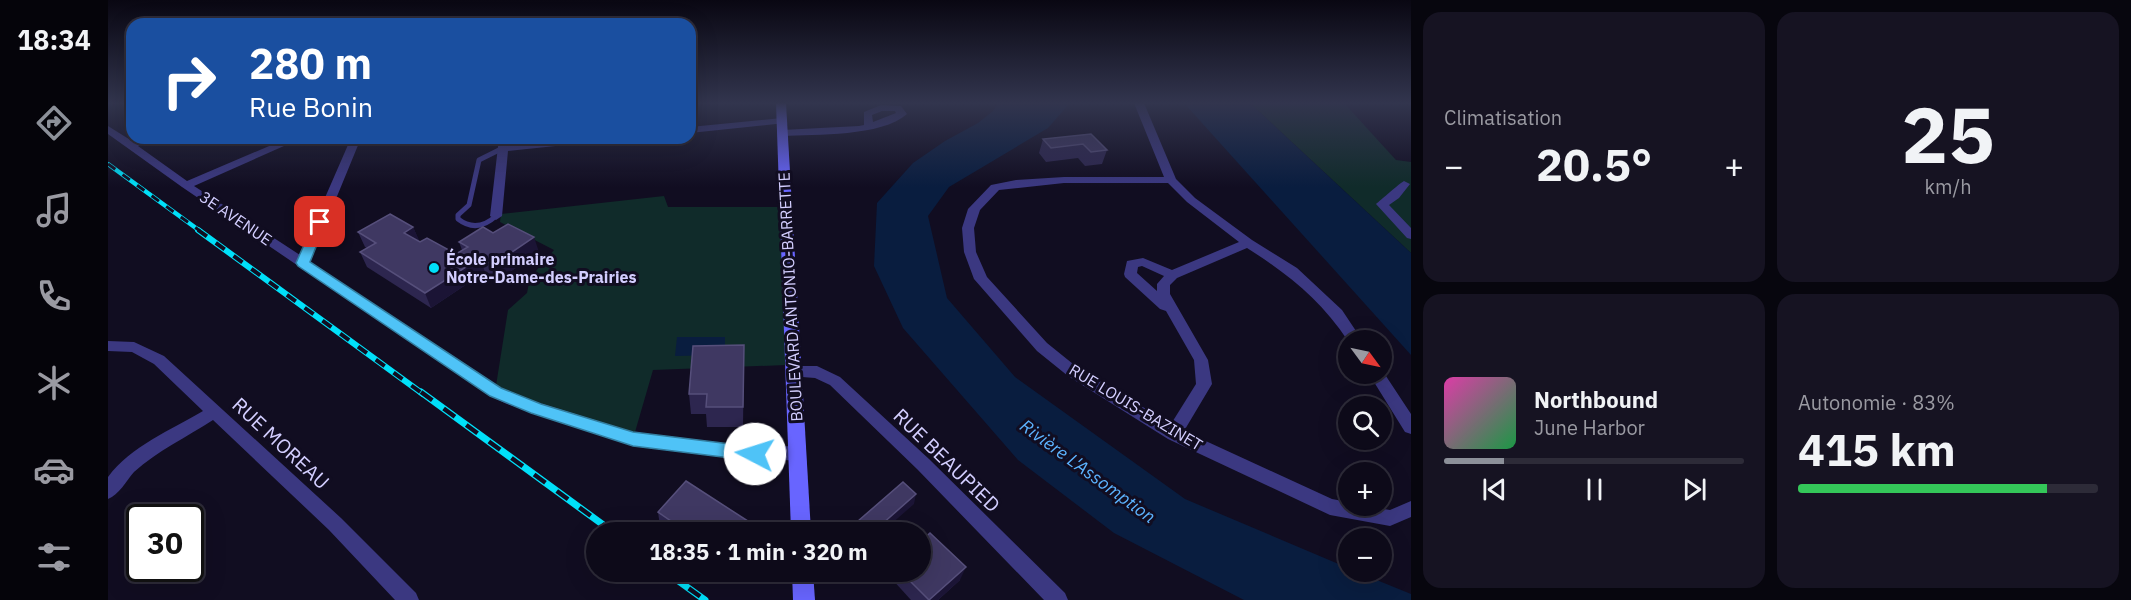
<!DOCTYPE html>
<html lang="fr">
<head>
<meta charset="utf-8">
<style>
	:root { --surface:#0d0a19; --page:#161322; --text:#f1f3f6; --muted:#9a9aa2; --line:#2d2b38; --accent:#8c9099 }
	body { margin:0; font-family:"IBM Plex Sans",sans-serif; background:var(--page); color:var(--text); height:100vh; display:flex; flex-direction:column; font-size:22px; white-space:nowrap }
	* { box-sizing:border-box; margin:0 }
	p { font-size:20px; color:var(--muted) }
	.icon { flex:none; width:33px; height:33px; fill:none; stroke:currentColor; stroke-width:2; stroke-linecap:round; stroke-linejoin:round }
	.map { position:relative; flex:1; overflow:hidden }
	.drawer { display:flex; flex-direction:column; gap:12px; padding:12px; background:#07060e; width:720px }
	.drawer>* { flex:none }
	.top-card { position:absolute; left:18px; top:18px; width:570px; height:126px; border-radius:18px; box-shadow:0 6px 24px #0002,0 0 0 2px var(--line); background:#1a4fa0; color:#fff; overflow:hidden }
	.needle { width:39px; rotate:123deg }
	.controls { position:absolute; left:1230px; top:330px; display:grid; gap:12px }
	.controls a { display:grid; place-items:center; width:54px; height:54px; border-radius:50%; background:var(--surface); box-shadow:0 6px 24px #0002,0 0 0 2px var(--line); font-size:30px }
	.speed { position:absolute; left:18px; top:504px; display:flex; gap:12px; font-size:30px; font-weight:700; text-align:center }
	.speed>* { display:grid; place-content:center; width:78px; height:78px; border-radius:50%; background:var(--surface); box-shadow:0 6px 24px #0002,0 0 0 2px var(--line); line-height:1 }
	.speed .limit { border:3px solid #111; border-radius:9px; background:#fff; color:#111 }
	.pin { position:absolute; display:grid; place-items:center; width:51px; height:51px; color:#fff; margin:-26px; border-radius:12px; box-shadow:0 3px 9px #0006 }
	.me { position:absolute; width:66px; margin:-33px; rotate:275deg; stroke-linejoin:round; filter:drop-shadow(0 0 4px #0008) }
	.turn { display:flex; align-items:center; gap:21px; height:126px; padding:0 24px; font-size:27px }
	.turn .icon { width:78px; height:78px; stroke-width:2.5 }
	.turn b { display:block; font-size:42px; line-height:51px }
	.big { font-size:45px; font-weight:800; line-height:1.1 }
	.drawer .card { flex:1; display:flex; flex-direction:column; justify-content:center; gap:9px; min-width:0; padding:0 21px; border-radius:18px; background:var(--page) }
	.drawer .dial { align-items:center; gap:0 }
	.dial b { font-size:78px; line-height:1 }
	.song { display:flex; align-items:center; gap:18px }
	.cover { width:72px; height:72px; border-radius:9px; background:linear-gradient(135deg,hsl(320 70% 55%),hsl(140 70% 35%)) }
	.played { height:6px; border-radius:3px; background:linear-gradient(90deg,var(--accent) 20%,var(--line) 20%) }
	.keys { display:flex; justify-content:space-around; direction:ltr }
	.heat { display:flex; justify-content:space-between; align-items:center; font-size:33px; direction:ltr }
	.charge { height:9px; border-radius:4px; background:linear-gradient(90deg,#34c759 83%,var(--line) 0) }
	.drawer .tiles { flex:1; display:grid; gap:12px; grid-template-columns:repeat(2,1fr) }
	.trip { position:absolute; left:478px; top:522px; width:345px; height:60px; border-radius:30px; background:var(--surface); box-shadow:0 6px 24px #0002,0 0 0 2px var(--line); font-weight:800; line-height:60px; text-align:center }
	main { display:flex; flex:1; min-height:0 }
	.menu { display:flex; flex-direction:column; width:108px; justify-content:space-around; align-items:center; background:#05040a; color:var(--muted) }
	.menu .icon { width:42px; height:42px }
	.menu .current { color:var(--accent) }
	.menu b { font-size:27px; color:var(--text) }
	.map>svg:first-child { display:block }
	.green { fill:#102b2a }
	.water { fill:#091d3f }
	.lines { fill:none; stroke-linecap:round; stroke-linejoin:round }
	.lane { stroke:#3b3881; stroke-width:5 }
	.street { fill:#3b3881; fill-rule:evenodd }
	.secondary { fill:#6865ff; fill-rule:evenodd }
	.rail-far2-casing { stroke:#00e0f9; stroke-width:4.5 }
	.rail-far1-casing { stroke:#00e0f9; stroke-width:6 }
	.rail-casing { stroke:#00e0f9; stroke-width:7 }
	.rail-far2 { stroke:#110d21; stroke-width:3; stroke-dasharray:9; stroke-linecap:butt }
	.rail-far1 { stroke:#110d21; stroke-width:4; stroke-dasharray:11; stroke-linecap:butt }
	.rail { stroke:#110d21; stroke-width:4.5; stroke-dasharray:14; stroke-linecap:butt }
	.wall { fill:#2d264f }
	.shaded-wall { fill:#1b1435 }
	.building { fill:#3f3862; stroke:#564f7b; stroke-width:1.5 }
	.route { fill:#4fc3f7; stroke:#337fa1; stroke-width:1.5 }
	.poi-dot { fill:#00e0f9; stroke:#110d21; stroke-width:2 }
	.labels { text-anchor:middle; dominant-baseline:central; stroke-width:6; stroke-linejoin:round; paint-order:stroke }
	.street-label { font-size:16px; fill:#d3ceff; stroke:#110d21 }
	.poi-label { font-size:16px; font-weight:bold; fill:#d3ceff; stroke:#110d21; text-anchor:start }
	.water-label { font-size:18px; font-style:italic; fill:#5cb3ff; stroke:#110d21 }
	.near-street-label { font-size:20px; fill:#d3ceff; stroke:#110d21 }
</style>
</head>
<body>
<main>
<nav class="menu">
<b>18:34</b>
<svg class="icon current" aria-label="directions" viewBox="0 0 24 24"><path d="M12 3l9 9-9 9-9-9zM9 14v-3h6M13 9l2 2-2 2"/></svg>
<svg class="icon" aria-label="music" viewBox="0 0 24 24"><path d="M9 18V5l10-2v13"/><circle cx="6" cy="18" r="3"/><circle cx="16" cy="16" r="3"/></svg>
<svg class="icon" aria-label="phone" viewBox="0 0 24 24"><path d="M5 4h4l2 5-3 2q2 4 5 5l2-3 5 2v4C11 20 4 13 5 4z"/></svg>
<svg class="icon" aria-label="climate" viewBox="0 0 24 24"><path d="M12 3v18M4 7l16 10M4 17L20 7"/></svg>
<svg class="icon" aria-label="car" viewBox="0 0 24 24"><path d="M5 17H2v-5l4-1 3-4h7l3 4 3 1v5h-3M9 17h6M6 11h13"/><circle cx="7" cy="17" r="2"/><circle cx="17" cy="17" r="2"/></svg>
<svg class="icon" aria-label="filters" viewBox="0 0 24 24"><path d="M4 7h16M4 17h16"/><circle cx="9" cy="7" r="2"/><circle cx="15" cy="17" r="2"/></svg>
</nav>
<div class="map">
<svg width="1303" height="600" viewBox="0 0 1303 600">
	<rect width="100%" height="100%" fill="#110d21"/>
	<g class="green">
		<polygon points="1142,103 1236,103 1288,160 1303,162 1303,253"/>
		<polygon points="556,196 560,207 677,207 678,365 545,370 525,439 387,392 400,310 419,293 422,278 446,250 392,222 393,214"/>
	</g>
	<g class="water">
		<polygon points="890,103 962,103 940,128 841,187 820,216 839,298 907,377 1077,499 1240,568 1240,572 1249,572 1303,594 1303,600 1136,600 1006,533 910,460 795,328 766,266 769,203 805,163 837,141 870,123 885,111"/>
		<polygon points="1076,103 1142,103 1303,253 1303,355"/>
		<polygon points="569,337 617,337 617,355 567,356"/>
	</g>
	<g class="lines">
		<path class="lane" d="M388,216C376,227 363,229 350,219V215L361,205L371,160L395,148"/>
		<g class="street">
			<path d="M1026,103H1036L1068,179L1087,198L1144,240L1189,268L1234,310L1254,340L1240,341C1213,300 1180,274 1139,248L1069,278L1062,285V294L1100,360L1104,384L1076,431L1224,499L1240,502V506H1258L1282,510L1303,501V517L1282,526L1222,515L1060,439L960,376L929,351L866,279L856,252L854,228L860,209L883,185L908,180L956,177H1056ZM956,183H1060L1079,202L1131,242L1064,270L1035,258L1019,261L1016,274L1017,277L1052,309L1058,311L1086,360L1088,384L1063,424L970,368L939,343L879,277L868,252L866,228L872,210L891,190ZM1034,266L1056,276L1049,284V291L1029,273L1030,267Z"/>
			<path d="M773,105L793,106L799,114C773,137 708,134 674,136L669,133L674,130L751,126L756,125V112ZM774,111H787L788,113L765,122L764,115Z"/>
			<polygon points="674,118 679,121 677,123 582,133 582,127"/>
			<polygon points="0,126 24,141 32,138 47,138 30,146 79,181 180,138 194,138 86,186 192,255 243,138 253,138 202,262 392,388 409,396 525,432 647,447 690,446 696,448 698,453 696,458 690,460 647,461 525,446 399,404 382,396 74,187 0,134"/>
			<polygon points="391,138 401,138 401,144 464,138 500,138 495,141 400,151 394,216 388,220 382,216"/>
			<path d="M1296,181L1302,184L1291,198L1281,205L1303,228V239L1299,238L1268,204C1272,201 1293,182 1296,181Z"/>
			<path d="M0,341L26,342L56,356L233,518L308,593L311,600H287L221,530L105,420C79,437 49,451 26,472C18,481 11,495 0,499V477C23,446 63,430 95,411L46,364L24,352L0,351Z"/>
			<polygon points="686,366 709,366 732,377 821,459 957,593 960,600 936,600 809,469 722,385 707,378 681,376 679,372 681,368"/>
			<polygon points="1274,370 1303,414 1303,434 1297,432 1261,374 1274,374"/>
		</g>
		<g class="secondary">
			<polygon points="668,103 678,103 703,532 683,532"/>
			<polygon points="684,572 705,572 707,600 685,600"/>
		</g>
		<defs>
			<polyline id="rail-far2" points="0,164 92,231"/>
			<polyline id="rail-far1" points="90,230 315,394"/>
			<g id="rail">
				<polyline points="313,392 505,532"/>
				<polyline points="558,572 597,600"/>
			</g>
		</defs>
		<use href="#rail-far2" class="rail-far2-casing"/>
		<use href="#rail-far1" class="rail-far1-casing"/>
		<use href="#rail" class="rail-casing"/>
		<use href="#rail-far2" class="rail-far2"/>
		<use href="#rail-far1" class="rail-far1"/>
		<use href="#rail" class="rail"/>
	</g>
	<g class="wall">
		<polygon points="983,134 999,150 994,164 977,166 970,158 938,162 931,153 935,139"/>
		<polygon points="305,227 311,241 348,254 354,250 351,242 385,233 431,252 390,280 377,272 323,308 259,267 252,252 259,248 257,247 250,232"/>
		<polygon points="636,345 635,427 599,427 598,414 583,414 581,394"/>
		<polygon points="550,512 646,532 561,532 552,526"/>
		<polygon points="616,572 633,572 627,579"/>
		<polygon points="784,572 813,572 852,580 830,600 803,600 783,578"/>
	</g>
	<g class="shaded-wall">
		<polygon points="305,227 312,242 296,233"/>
		<polygon points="426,237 431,252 390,280 385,265"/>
		<polygon points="372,258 377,272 323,308 317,293"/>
		<polygon points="808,494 806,504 774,532 765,532"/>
		<polygon points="646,525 646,532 640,532"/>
		<polygon points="858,567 852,580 830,600 821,600"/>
		<polygon points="627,572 633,572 627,579"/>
	</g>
	<g class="building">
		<polygon points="983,134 999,150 983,152 975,144 943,148 935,139"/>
		<polygon points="282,214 305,227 296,233 312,242 319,238 348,254 360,247 351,242 375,227 385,233 400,224 426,237 385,265 372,258 317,293 252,252 268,243 250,232"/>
		<polygon points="636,345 635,407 598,407 599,394 581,394 585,346"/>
		<polygon points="578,481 646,525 640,532 579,532 550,512"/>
		<polygon points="795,482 808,494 765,532 746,532 742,528"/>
		<polygon points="822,533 858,567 821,600 793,572 813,572 813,541"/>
	</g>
	<linearGradient id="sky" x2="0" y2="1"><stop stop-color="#090712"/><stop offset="0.55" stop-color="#32354e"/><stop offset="1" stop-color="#32354e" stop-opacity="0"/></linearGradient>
	<rect width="1303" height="187" fill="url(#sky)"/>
	<polygon class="route" points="212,218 218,222 202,262 393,388 433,404 525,432 647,447 653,449 655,454 653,459 647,461 525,446 423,413 382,396 190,266 188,263 206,222"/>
	<circle class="poi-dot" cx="326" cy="268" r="6"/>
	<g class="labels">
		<g class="street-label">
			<text transform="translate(128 218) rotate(34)">3E AVENUE</text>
			<text transform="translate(682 297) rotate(-93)">BOULEVARD ANTONIO-BARRETTE</text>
			<text transform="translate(1028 407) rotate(31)">RUE LOUIS-BAZINET</text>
		</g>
		<g class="poi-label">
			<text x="338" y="259">École primaire<tspan x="338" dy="18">Notre-Dame-des-Prairies</tspan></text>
		</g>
		<g class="water-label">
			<text transform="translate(980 471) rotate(36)">Rivière L'Assomption</text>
		</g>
		<g class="near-street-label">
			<text transform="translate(173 443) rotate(43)">RUE MOREAU</text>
			<text transform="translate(839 460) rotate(44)">RUE BEAUPIED</text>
		</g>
	</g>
</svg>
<div class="controls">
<a><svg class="needle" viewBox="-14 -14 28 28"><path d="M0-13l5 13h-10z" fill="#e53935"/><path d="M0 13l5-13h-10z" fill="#9a9aa2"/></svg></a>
<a><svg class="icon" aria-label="search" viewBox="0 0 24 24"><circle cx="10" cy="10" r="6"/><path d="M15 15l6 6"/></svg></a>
<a>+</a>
<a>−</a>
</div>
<div class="speed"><div class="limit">30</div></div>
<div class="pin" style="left:212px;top:222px;background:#d93025"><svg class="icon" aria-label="arrive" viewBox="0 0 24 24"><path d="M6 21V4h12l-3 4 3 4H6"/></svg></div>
<svg class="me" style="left:647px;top:454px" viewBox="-20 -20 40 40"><circle r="19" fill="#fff"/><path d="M0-13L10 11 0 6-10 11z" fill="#4fc3f7"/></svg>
<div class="trip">18:35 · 1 min · 320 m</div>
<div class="top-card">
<div class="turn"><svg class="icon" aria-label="right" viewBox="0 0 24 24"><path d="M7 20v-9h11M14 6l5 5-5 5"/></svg><div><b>280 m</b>Rue Bonin</div></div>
</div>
</div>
<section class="drawer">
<div class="tiles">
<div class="card"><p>Climatisation</p>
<div class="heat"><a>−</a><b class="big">20.5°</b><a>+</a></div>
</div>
<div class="card dial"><b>25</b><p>km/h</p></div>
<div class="card">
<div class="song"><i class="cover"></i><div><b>Northbound</b><p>June Harbor</p></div></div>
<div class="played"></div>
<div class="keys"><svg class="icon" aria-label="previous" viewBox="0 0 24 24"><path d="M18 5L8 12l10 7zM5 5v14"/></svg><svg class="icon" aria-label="pause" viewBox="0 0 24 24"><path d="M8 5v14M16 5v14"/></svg><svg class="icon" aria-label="next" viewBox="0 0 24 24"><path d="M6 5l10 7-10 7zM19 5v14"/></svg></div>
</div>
<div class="card"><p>Autonomie · 83%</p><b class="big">415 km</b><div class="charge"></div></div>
</div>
</section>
</main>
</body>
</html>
